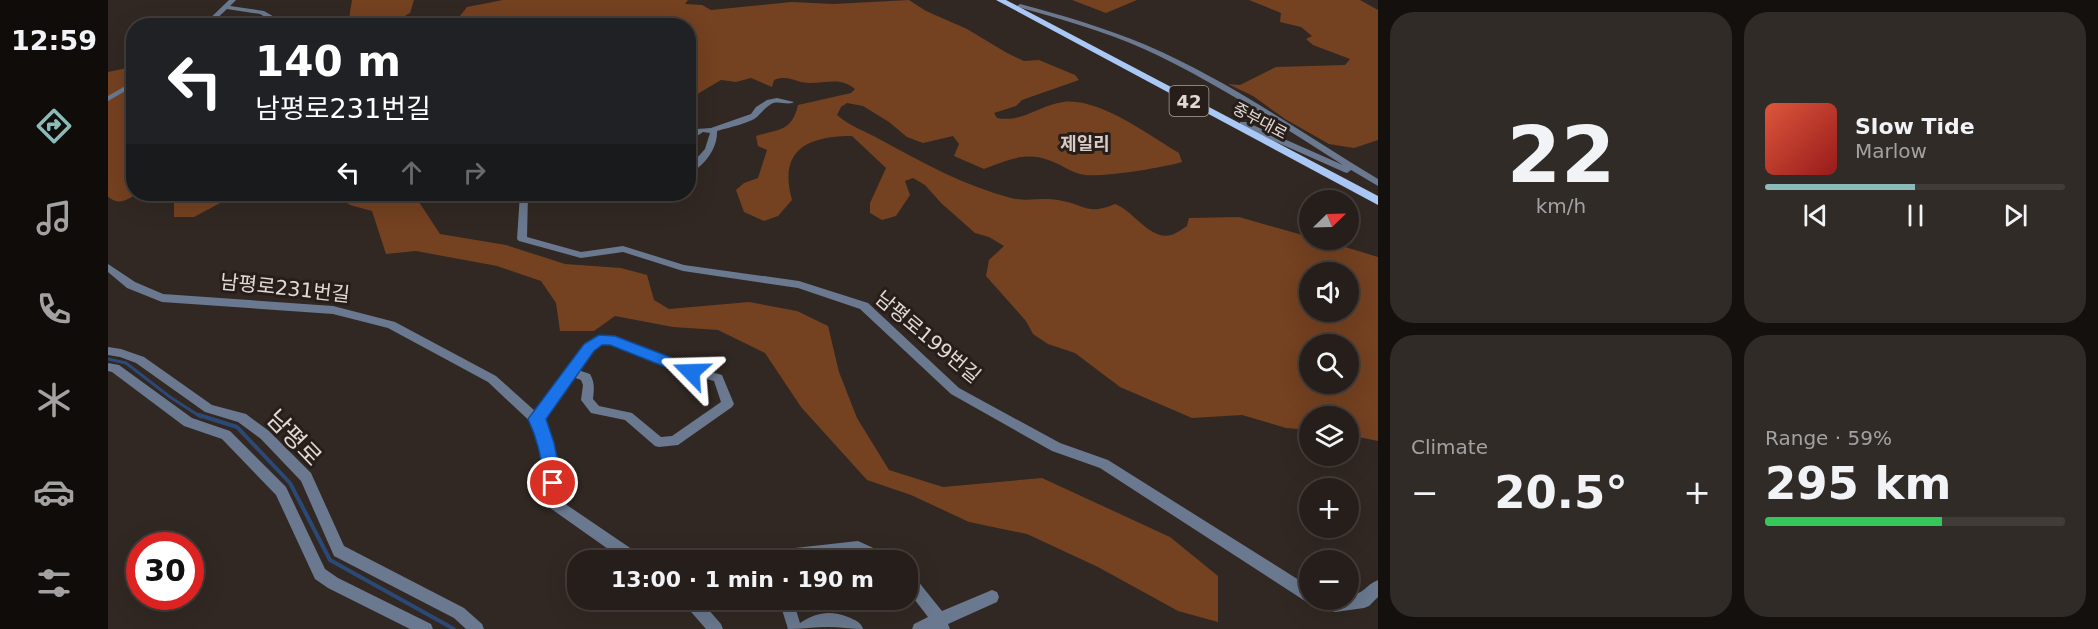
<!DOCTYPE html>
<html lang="en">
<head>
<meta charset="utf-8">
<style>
	:root { --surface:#251e1a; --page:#312b27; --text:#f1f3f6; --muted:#a3a2a2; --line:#423c39; --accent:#8bbbb9 }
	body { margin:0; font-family:"DejaVu Sans","Noto Sans KR",sans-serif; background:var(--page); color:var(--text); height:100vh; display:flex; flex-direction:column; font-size:22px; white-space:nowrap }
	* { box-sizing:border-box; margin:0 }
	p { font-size:20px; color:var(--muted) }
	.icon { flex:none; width:33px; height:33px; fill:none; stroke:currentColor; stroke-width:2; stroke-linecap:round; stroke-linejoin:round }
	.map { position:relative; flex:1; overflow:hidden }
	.side { display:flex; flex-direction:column; gap:12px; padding:12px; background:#14100e; width:720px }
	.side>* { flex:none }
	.banner { position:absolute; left:18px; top:18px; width:570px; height:183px; border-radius:24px; box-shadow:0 6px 24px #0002,0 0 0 2px var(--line); background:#202124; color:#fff; overflow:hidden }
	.needle { width:39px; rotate:67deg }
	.buttons { position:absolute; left:1191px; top:190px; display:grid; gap:12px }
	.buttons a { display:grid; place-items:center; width:60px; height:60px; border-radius:50%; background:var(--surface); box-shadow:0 6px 24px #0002,0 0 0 2px var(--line); font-size:30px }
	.speed { position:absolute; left:18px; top:532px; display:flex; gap:12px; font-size:30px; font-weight:700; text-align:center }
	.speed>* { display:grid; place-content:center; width:78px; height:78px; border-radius:50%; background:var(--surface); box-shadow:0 6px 24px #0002,0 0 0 2px var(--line); line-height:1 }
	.speed .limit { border:9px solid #d22; background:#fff; color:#111 }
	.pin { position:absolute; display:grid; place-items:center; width:51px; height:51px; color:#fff; margin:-26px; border:3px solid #fff; border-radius:50%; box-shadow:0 2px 6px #0007 }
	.me { position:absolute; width:66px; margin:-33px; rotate:292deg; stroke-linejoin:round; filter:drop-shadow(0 0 4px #0008) }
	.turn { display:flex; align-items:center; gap:21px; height:126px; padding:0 30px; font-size:27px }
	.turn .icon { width:78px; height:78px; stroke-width:2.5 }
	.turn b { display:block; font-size:42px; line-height:51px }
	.lanes { display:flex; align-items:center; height:57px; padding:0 30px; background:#0003; justify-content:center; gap:30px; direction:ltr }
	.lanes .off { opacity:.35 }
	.big { font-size:45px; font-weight:800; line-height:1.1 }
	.side .card { flex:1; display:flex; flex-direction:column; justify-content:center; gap:9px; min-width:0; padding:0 21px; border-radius:24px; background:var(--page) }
	.side .dial { align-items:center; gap:0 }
	.dial b { font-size:78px; line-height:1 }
	.song { display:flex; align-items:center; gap:18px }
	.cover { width:72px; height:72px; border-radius:9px; background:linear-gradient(135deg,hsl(10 70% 55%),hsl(0 70% 35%)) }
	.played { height:6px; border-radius:3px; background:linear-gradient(90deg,var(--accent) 50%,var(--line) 50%) }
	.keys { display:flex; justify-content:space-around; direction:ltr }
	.heat { display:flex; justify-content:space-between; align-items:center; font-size:33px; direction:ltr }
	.charge { height:9px; border-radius:4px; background:linear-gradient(90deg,#34c759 59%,var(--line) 0) }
	.side .tiles { flex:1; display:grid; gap:12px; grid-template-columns:repeat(2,1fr) }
	.trip { position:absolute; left:459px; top:550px; width:351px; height:60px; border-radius:24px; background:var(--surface); box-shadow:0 6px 24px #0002,0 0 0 2px var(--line); font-weight:800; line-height:60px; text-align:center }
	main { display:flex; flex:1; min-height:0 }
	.tab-bar { display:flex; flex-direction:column; width:108px; justify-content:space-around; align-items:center; background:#0f0c0a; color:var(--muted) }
	.tab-bar .icon { width:42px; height:42px }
	.tab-bar .on { color:var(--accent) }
	.tab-bar b { font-size:27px; color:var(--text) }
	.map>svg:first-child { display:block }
	.forest { fill:#744121; fill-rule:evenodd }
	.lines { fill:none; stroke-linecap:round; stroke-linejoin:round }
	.stream-far1 { stroke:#2b4976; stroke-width:3 }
	.stream { stroke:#2b4976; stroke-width:4 }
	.minor { fill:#6a798f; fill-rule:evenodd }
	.major { fill:#aac8f5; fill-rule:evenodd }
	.route { fill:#1a73e8; stroke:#114b97; stroke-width:1.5 }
	.labels { text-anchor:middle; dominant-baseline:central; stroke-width:6; stroke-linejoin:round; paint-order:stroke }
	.far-street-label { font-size:16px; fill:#e0d9d6; stroke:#271e1a }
	.shield { fill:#271e1a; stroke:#a8a19e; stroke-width:1.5 }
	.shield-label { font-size:18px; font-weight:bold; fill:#e0d9d6 }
	.far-quarter-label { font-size:18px; font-weight:bold; fill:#d8ccc5; stroke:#271e1a }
	.street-label { font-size:20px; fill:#e0d9d6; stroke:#271e1a }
	.near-street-label { font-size:24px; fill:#e0d9d6; stroke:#271e1a }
</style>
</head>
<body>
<main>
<nav class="tab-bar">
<b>12:59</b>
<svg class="icon on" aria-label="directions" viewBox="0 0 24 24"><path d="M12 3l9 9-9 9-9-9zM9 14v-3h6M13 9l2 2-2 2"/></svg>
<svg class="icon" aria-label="music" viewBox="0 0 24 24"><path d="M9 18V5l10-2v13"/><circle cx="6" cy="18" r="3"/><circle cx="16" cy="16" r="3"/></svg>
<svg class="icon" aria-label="phone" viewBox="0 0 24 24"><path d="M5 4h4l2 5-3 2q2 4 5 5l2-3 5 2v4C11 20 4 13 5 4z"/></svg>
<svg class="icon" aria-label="climate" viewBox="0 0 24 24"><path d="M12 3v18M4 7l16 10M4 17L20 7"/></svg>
<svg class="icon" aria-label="car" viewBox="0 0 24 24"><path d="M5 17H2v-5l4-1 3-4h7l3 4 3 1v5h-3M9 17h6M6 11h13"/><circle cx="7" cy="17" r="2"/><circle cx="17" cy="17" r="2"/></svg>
<svg class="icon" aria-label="filters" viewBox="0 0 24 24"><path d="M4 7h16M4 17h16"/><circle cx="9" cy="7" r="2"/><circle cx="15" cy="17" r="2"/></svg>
</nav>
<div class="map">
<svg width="1270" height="629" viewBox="0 0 1270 629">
	<rect width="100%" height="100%" fill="#312823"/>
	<g class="forest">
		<polygon points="244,0 306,0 302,13 281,25 240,25"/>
		<path d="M395,0H580L577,4L594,5L603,10L683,2L726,4L801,0L818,11L859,29L899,53L916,61L931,60L967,75L971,80L914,100L908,106L886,113L889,118C914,123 932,105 955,102C991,97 1042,136 1071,153L1074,162C1053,168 997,177 977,175C963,173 955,165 943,161C918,151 900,160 876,169L846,156L851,144L845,136L815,143L799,137L781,122L755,106L739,103L733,107L729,115C743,127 757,131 773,140C815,163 857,186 903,198C919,202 934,197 950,200C976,204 979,216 1007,204C1025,210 1042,241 1063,235C1068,234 1074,229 1079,226L1081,218L1131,217L1201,237L1202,240H1214L1270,257V441L1241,435L1240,417H1202L1201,430L1178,428L1134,415L1084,418L1012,387L967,353L940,344L925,334L918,321L878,276L881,260L896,246L881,237L867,233L833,203L817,185L805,178L797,181L802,195L788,216L774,220L762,213V203L778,168L744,136C699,136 670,150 684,200L670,216L656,221L636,212L628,190L636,183L650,178L659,150L650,146L648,136C670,129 684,132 690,105L743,93L747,89C733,77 719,83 702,83C688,83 680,74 666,80L664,87L643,78L628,82L613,80L581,99L580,26H411L415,22L410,19L397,25H336L352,16L359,7ZM1202,273H1240V312H1202ZM1202,345H1240V384H1202Z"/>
		<polygon points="964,0 1029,0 998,13"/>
		<polygon points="1141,0 1252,0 1270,10 1270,140 1246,148 1221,144 1177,119 1145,96 1120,84 1132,85 1168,67 1237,65 1242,59 1205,45 1198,39 1204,36 1193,27 1172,22 1173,13"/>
		<path d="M19,68L25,71L26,194H28C18,201 11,205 0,197V72Z"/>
		<polygon points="69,194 129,194 86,217 66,217 66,203"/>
		<polygon points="227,194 292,194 311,202 332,234 398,245 457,264 513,268 539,275 546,300 561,309 641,302 689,311 720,326 731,372 749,418 781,470 835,487 934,478 1062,537 1110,576 1110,622 1070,611 990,567 919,534 861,522 803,495 759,480 693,407 657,353 610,330 565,327 507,316 486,331 452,331 448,303 433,281 389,266 308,251 278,254 264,211 242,205"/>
	</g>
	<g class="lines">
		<polyline class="stream-far1" points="0,359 18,363 62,397 93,417"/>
		<polyline class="stream" points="91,415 129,427 182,483 222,560 346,629"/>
		<g class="minor">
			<polygon points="121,0 128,0 122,6 156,11 182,26 173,26 152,14 119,9 101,26 94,26"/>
			<path d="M912,4C954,15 997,28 1038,45C1120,80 1194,133 1270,179V186L1243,170L1239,173L1236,172L1132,126V122H1138L1235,165C1170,124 1106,81 1036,49C996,31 952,19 910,7L909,6Z"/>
			<polygon points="26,81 26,86 0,101 0,96"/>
			<path d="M669,98L686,102C679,106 671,100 663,104C657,108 654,112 649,117C642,123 619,128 609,131C610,148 596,167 580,174V168L597,149L602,133L595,132L580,142V135L589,129L603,128L643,114L648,107L659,100Z"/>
			<path d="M412,194H420L419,237L473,252L515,246L576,265L691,281L760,303L851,388L952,443L1000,460L1202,587V600H1240V596C1258,593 1256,586 1270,580V597L1261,606L1256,608L1227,612L1208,605L1206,601L1202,603L1197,601L992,468L944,451L843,394L752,309L690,288L575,271L515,252L473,258L411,241L409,239Z"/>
			<path d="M0,264L27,282L55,294L225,306L287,322L388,376L427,411L477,344L491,336L507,337L585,367L614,375L626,404L624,407L570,445L551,447L547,446L517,420L483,413L473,400L475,385L473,380L465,377L435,419C448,435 451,479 453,501L534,556L536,561H517L442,508L440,504L437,462L428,427L380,382L280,328L225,314L54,302L19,288L0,272ZM493,344H502L579,374L606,381L613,402L564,436L553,437L524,413L491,406L485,399C486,389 487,383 482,374L470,370L485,350Z"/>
			<polygon points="0,347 13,349 36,357 104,405 138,414 161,431 203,473 236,546 356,608 374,624 376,629 358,629 346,618 226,556 193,481 153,439 130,422 97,412 28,363 12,357 0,355"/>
			<polygon points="0,363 11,365 84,418 122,431 178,487 217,569 230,578 323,624 325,629 302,629 220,588 207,579 168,495 114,439 76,426 4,372 0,371"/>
			<polygon points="750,541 783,556 785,561 763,561 749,555 693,561 676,561 682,550 687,548"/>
			<polygon points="800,573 805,575 834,611 884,590 889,592 891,597 889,602 840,624 842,629 804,629 806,624 820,617 800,591"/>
			<polygon points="575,600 592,600 613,624 615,629 598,629 577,605"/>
			<path d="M671,600H685L692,623C708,612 723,610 740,617C747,620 753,622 755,629C744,629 732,627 720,627C707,627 693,629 680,629Z"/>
		</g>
		<polygon class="major" points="888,0 898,0 1270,196 1270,205"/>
	</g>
	<path class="route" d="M491,335L507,336L588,367L590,372L588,376L583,377L502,345H494L486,351L438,419L446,443L454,483L451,488L445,491L439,488L437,483C433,459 431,442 420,419L476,344Z"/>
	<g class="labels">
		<g class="far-street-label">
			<text transform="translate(1152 121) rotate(28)">중부대로</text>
		</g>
		<rect class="shield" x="1061.5" y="86" width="39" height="30" rx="4.5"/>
		<g class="shield-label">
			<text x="1081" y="101">42</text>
		</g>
		<g class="far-quarter-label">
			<text x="977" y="143">제일리</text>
		</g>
		<g class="street-label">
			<text transform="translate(177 288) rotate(6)">남평로231번길</text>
			<text transform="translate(820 337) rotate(40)">남평로199번길</text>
		</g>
		<g class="near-street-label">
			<text transform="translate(186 438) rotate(46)">남평로</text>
		</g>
	</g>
</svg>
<div class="buttons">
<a><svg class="needle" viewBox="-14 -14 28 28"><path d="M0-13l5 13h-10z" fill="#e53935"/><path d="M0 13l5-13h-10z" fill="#a3a2a2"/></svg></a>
<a><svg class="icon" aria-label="sound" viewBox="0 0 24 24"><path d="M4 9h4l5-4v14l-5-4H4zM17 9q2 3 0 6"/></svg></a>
<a><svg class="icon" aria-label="search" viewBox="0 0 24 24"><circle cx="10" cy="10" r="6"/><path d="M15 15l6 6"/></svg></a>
<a><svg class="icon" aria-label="layers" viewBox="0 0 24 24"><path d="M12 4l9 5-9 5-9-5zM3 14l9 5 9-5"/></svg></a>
<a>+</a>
<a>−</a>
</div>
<div class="speed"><div class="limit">30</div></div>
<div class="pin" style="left:445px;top:483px;background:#d93025"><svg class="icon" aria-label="arrive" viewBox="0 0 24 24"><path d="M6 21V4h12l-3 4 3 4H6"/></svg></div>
<svg class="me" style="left:583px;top:372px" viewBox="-20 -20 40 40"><path d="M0-17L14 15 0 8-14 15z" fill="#1a73e8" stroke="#fff" stroke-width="4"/></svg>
<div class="trip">13:00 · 1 min · 190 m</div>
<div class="banner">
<div class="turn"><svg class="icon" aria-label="left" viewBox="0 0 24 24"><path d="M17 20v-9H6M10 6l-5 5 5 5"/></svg><div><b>140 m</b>남평로231번길</div></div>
<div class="lanes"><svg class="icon" aria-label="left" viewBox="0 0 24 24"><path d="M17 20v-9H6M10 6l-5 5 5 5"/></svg><svg class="icon off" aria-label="ahead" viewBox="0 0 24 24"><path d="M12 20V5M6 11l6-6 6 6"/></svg><svg class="icon off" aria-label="right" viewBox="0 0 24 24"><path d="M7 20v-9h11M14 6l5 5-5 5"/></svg></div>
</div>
</div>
<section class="side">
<div class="tiles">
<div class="card dial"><b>22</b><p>km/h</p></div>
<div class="card">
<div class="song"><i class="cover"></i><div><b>Slow Tide</b><p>Marlow</p></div></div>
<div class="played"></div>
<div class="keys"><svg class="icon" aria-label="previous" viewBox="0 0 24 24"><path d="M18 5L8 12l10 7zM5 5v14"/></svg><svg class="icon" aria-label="pause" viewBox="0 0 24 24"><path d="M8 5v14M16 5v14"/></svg><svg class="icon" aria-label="next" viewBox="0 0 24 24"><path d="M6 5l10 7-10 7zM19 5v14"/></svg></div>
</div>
<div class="card"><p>Climate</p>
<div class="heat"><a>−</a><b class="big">20.5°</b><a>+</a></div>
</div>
<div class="card"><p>Range · 59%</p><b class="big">295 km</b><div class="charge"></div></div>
</div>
</section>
</main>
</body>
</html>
